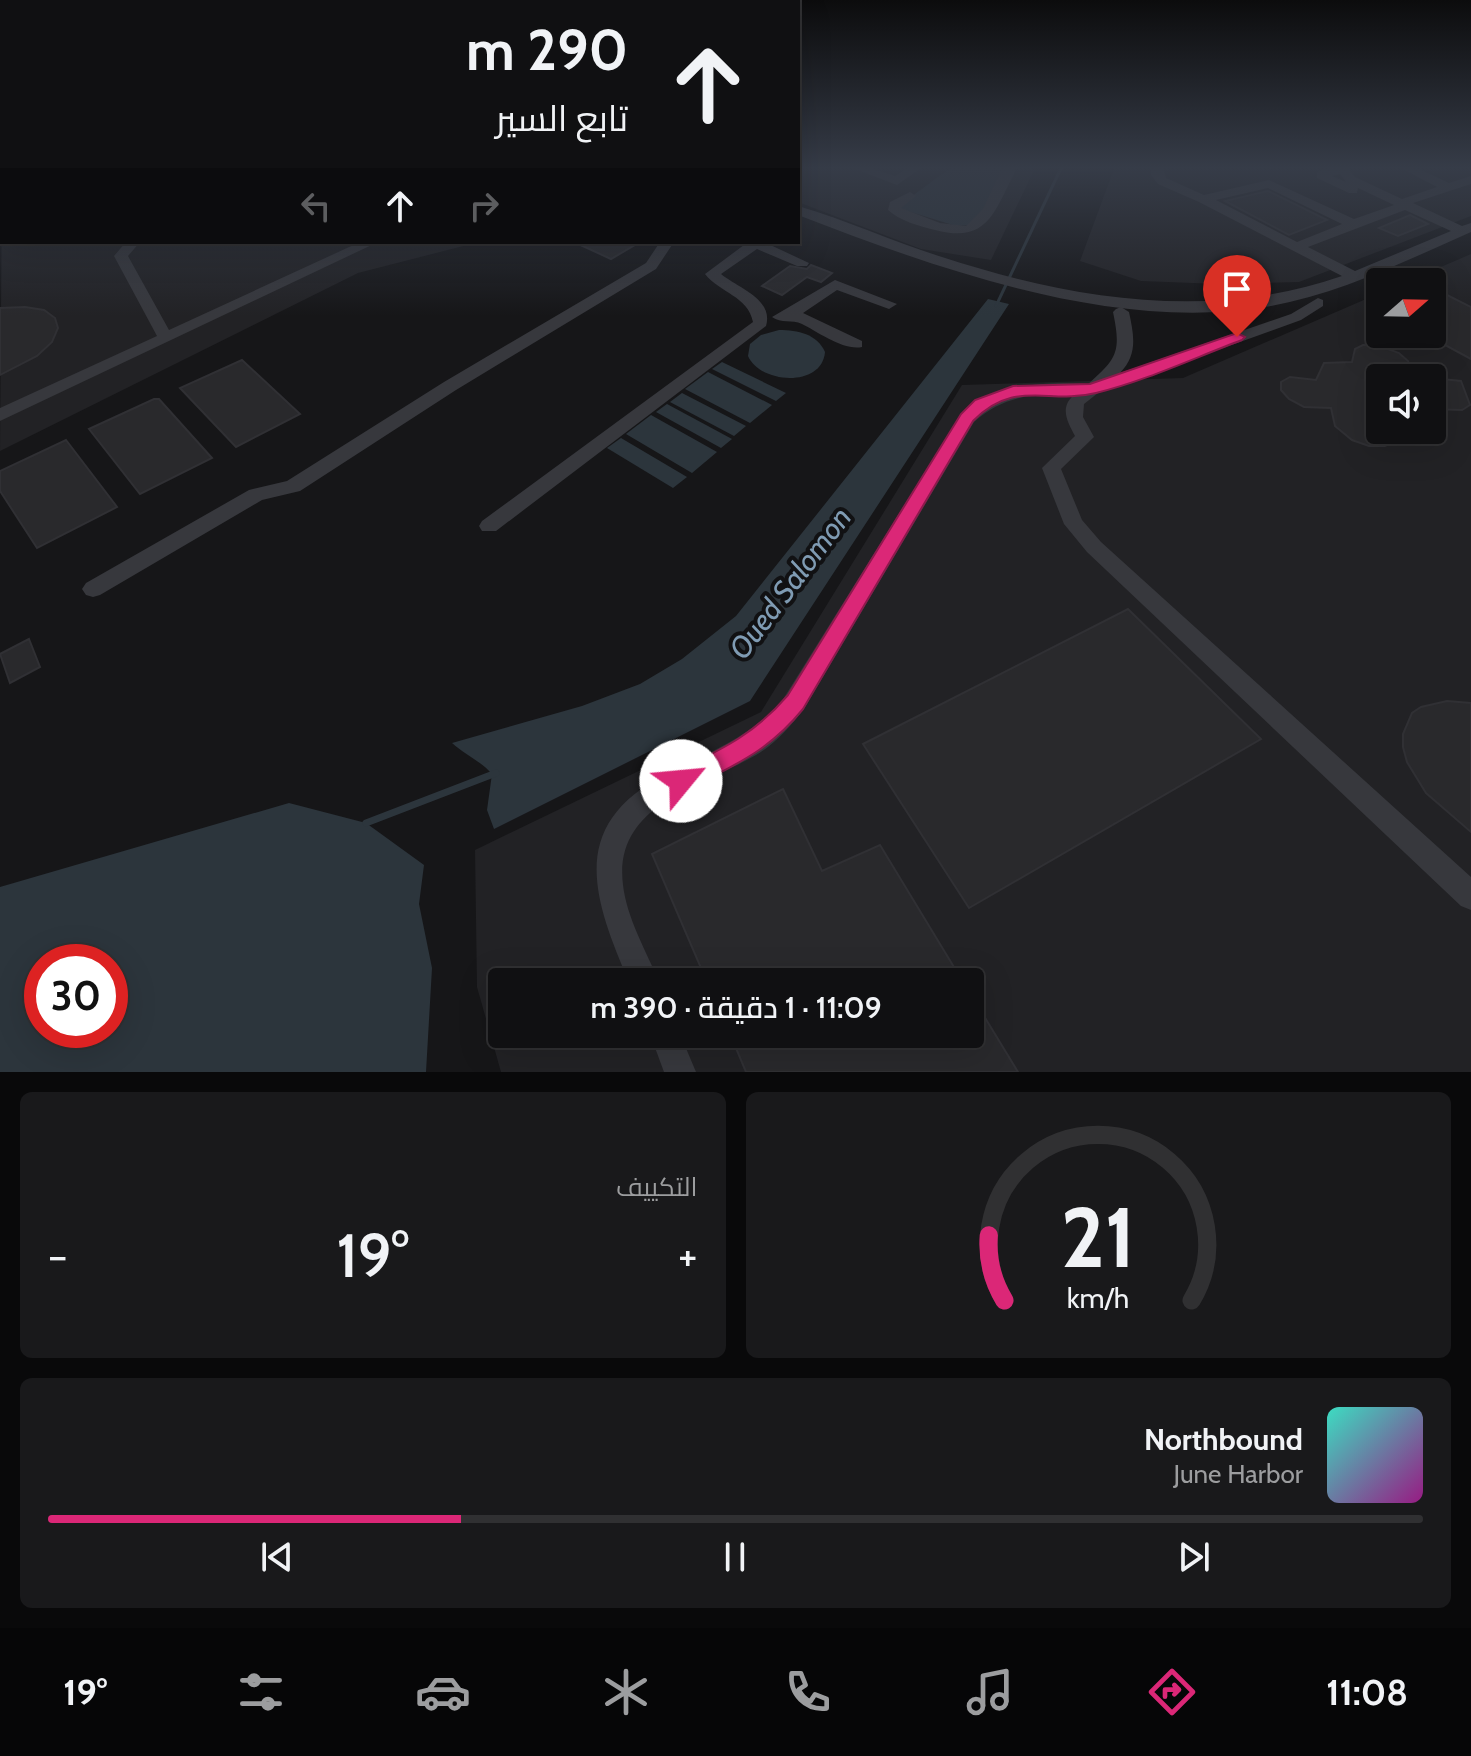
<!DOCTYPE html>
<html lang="ar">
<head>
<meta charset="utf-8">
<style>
	:root { --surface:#101012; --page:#19191b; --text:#f1f3f6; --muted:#9c9d9f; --line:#303032; --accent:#db2777 }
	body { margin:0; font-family:Cabin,Cairo,sans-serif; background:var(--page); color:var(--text); direction:rtl; height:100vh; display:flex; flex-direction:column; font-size:30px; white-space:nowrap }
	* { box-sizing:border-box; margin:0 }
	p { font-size:26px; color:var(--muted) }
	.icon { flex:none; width:44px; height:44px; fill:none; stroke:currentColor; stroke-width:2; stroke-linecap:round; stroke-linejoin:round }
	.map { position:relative; height:1072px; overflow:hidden; direction:ltr }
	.drawer { display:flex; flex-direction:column; gap:20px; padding:20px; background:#09090a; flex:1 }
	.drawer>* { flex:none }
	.hud { position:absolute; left:0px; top:0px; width:800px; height:244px; box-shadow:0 8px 32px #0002,0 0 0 2px var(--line); direction:rtl; background:#101012; color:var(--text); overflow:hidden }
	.needle { width:52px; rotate:70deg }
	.fabs { position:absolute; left:1366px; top:268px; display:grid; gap:16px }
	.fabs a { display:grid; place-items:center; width:80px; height:80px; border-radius:8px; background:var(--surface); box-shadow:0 8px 32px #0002,0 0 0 2px var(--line); font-size:40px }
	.speed { position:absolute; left:24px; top:944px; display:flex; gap:16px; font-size:40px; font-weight:700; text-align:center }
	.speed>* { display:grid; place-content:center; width:104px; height:104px; border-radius:50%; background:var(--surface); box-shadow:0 8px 32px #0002,0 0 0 2px var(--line); line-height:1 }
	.speed .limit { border:12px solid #d22; background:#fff; color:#111 }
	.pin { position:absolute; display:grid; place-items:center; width:68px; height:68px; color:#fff; margin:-82px -34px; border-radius:50% 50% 50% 0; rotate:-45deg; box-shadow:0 0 8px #0007 }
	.pin .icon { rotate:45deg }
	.me { position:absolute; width:88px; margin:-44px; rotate:62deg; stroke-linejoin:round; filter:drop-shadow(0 0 6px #0008) }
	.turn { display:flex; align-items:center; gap:28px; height:168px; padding:0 40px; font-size:36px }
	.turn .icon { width:104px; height:104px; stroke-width:2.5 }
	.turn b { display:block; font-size:56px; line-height:68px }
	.lanes { display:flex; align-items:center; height:76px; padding:0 40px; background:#0003; justify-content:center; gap:40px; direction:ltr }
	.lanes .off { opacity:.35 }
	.big { font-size:60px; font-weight:600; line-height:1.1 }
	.drawer .tile { flex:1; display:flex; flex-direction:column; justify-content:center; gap:12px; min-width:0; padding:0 28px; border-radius:12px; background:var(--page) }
	.drawer .dial { align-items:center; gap:0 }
	.dial svg { height:208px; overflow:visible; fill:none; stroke:var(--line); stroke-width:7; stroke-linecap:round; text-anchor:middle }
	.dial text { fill:var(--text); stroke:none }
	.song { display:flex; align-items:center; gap:24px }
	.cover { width:96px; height:96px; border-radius:12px; background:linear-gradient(135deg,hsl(170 70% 55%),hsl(310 70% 35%)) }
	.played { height:8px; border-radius:4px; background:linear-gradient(90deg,var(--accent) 30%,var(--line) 30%) }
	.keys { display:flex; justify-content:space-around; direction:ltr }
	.heat { display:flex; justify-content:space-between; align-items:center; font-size:44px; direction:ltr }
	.drawer .tiles { flex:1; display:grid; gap:20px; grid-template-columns:1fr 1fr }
	.tile:last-child { grid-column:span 2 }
	.trip { position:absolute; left:488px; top:968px; width:496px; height:80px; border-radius:8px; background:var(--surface); box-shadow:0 8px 32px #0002,0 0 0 2px var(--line); font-weight:600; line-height:80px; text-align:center; direction:rtl }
	.tab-bar { display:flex; height:128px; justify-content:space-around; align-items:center; background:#060607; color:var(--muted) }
	.tab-bar .icon { width:56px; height:56px }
	.tab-bar .current { color:var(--accent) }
	.tab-bar b { font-size:36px; color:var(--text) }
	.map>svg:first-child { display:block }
	.built { fill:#222225; fill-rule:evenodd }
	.water { fill:#2c353c; fill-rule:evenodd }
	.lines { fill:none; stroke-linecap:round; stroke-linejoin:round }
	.stream-far1 { stroke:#2c353c; stroke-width:3 }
	.stream { stroke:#2c353c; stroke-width:7 }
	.building { fill:#29292c; stroke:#303034; stroke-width:2 }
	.minor { fill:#37383d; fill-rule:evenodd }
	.route { fill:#db2777; stroke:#8e194d; stroke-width:2 }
	.labels { text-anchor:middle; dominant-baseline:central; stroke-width:8; stroke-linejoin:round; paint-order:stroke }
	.water-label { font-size:30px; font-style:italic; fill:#7f9bb3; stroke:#111113 }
</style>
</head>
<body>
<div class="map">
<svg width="1471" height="1072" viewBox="0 0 1471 1072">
	<rect width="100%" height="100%" fill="#161618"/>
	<g class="built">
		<polygon points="798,166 1036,166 991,260 921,249 798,202"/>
		<polygon points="1115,166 1471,166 1471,216 1299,282 1219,284 1141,281 1080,261"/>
		<polygon points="2,171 2,242 479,242 358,273 0,451"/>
		<path d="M1471,254V1072H501L477,987L475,850L761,712L962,385L1183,378L1380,293V334H1432V282H1406ZM1380,378H1432V430H1380ZM502,982H970V1034H502Z"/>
	</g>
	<g class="water">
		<polygon points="953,166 1008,166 975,225 956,226 901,209 900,205"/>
		<path d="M988,299L1009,304L750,701L494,829L487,810L492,774C481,761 465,755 452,743L582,706L640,684L682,659L736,616Z"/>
		<path d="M779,330C798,330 817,334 825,352C822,388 760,384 748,356L750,344L761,335Z"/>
		<polygon points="722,362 786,393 776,401 712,369"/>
		<polygon points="708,372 772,405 750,423 685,389"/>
		<polygon points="682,393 746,426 734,436 670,402"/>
		<polygon points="667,404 732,439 721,448 656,412"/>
		<polygon points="651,415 717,452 692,473 626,434"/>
		<polygon points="621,438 687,477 673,488 607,448"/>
		<path d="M289,803L366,823L424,865L419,904L432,968L426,1072H0V887ZM42,962H110V1030H42Z"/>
	</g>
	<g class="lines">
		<polyline class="stream-far1" points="996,306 1062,166"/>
		<polyline class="stream" points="366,823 496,773"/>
	</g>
	<g class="building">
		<polygon points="1268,191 1327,220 1289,235 1225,201"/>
		<polygon points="1410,215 1428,224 1398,236 1379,228"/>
		<polygon points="574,242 640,242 611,259"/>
		<polygon points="811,265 832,273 821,282 807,277 782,295 762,286 790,266 807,269"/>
		<polygon points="1447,295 1471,307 1471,359 1432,338 1432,301"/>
		<polygon points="25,307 44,310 55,318 58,328 52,342 37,356 0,375 0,308"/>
		<polygon points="1363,345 1377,345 1399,353 1408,361 1415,378 1380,378 1380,430 1392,430 1394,436 1394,441 1385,446 1369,446 1352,440 1335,426 1331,408 1304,407 1289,399 1281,390 1281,382 1290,377 1316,380 1324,363 1352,362 1355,349"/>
		<polygon points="242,360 300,414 236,447 180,388"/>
		<polygon points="1432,378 1461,381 1470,405 1462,410 1432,409"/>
		<polygon points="154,399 159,399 212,458 140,494 89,429"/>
		<polygon points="66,440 117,507 37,548 0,491 0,471"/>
		<polygon points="1128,609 1261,739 969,908 863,744"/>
		<polygon points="29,639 40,667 10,683 0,654"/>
		<polygon points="1447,701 1471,703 1471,832 1426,793 1407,762 1403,747 1403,734 1412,713 1421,707"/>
		<polygon points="783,789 822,871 880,845 963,982 707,982 652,854"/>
		<polygon points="970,993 1018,1072 746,1072 730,1034 970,1034"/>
	</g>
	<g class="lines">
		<g class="minor">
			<polygon points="847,166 865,166 895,176 910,166 924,166 897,185"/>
			<path d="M1003,166H1015V172C994,212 988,244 935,230C919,226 900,221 888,210L890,202L910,192L916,196L901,208L940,223L966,226L983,209Z"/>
			<path d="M1151,166H1163L1166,178L1204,195L1269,180L1354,219L1394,205L1358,188L1357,193H1349L1317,178V172L1334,166H1346L1355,177L1402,199L1437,187L1397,166H1413L1449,183L1471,176V184L1413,203L1462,226L1471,223V232C1405,261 1338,295 1265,307C1113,332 938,269 798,215V206C847,220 893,242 942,257C1071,299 1211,322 1342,276L1199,202L1158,184L1151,175ZM1340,174L1346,182L1332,176ZM1268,188L1342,224L1297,242L1216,200ZM1405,210L1451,231L1355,271L1308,247Z"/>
			<polygon points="2,169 2,178 0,179 0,170"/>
			<polygon points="126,242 140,242 128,256 169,330 360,242 378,242 0,421 0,408 157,336 114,256"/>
			<polygon points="660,242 674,242 656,269 456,390 300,491 262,500 100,595 93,597 86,595 82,589 86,583 249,490 287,481 444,382 646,263"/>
			<path d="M748,242H764L809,263L807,266H797L757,249L721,274C738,288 774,299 766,326L496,531H482L479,526L482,521L753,322C748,296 720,293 705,274Z"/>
			<path d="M835,280L897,304L889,309L837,290L803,313L862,341V347C844,351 818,332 802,324C792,319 781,324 772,317Z"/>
			<path d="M1318,298L1323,300V306L1301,320L1098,393L1084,404L1083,417L1094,437L1061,469L1082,520L1101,542L1471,877V910L1461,906L1087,552L1064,524L1042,468L1075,436C1067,421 1059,407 1075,394C1036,393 1004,395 974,422L804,709C790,727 775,744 756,755C701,787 613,804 623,885C627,919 646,950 659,982H629C592,896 567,824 668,773C711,752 750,737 782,701L961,414C999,383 1041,382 1088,384C1118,358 1121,351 1113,312L1116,309L1121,307L1129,312C1134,336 1138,354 1120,373L1291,314Z"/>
			<polygon points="650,1034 680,1034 696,1072 664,1072"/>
		</g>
	</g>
	<linearGradient id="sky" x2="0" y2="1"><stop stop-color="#0c0c0d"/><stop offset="0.53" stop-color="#363c48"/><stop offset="1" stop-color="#363c48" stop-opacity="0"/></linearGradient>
	<rect width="1471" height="316" fill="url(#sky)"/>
	<path class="route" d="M1237,333L1245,337L1242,340C1194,358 1145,381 1096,393C1048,405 1015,378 973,421L803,709C769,751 736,764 689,789L681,792L673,789L670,781L673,773C720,750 753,736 788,695L961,414L975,400L1013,386L1090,384Z"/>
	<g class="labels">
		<g class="water-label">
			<text transform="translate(790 583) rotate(-53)">Oued Salomon</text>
		</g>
	</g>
</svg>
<div class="fabs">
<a><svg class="needle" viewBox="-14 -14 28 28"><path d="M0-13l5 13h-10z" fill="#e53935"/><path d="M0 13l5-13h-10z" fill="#9c9d9f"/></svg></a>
<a><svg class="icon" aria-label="sound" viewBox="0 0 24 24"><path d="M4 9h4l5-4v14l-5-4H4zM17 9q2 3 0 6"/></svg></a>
</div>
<div class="speed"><div class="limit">30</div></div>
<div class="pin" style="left:1237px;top:337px;background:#d93025"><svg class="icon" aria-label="arrive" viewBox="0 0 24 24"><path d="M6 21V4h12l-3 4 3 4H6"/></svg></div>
<svg class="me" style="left:681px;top:781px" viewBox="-20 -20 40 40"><circle r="19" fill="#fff"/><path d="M0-13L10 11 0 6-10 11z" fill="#db2777"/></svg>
<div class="trip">11:09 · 1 دقيقة · 390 m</div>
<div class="hud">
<div class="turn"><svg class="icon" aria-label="ahead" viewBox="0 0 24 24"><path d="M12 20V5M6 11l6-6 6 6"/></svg><div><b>290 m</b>تابع السير</div></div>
<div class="lanes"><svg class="icon off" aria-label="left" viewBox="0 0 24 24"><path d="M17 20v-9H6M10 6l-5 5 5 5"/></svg><svg class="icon" aria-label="ahead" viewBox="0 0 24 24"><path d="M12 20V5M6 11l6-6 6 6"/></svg><svg class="icon off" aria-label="right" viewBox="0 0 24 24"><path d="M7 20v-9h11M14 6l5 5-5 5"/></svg></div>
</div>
</div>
<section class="drawer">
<div class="tiles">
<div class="tile dial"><svg viewBox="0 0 100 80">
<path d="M14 69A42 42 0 1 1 86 69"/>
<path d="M14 69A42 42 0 0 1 8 44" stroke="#db2777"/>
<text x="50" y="56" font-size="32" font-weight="700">21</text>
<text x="50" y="72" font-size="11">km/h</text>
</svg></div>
<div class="tile"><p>التكييف</p>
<div class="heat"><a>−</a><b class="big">19°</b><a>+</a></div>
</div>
<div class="tile">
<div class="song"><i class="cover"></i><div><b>Northbound</b><p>June Harbor</p></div></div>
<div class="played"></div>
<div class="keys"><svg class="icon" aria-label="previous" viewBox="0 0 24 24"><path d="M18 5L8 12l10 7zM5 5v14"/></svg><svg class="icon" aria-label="pause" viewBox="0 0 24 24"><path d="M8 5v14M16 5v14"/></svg><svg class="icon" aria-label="next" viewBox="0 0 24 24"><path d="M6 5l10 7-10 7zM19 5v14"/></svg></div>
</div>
</div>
</section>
<nav class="tab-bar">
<b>11:08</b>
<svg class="icon current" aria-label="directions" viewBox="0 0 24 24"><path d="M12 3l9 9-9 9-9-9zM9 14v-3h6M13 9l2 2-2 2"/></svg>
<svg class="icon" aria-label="music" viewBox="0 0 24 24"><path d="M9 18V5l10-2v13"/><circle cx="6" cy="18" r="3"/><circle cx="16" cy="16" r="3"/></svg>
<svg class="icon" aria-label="phone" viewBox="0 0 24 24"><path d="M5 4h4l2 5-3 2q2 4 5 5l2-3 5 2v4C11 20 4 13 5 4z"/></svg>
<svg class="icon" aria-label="climate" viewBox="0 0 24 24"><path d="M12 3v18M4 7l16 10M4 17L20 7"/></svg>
<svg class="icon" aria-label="car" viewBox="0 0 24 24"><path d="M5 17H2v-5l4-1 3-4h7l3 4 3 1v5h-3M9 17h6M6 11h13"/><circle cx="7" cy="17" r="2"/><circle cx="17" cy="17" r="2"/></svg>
<svg class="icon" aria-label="filters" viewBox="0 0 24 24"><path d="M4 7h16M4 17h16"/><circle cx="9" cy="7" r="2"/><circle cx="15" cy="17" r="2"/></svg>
<b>19°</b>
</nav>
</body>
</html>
